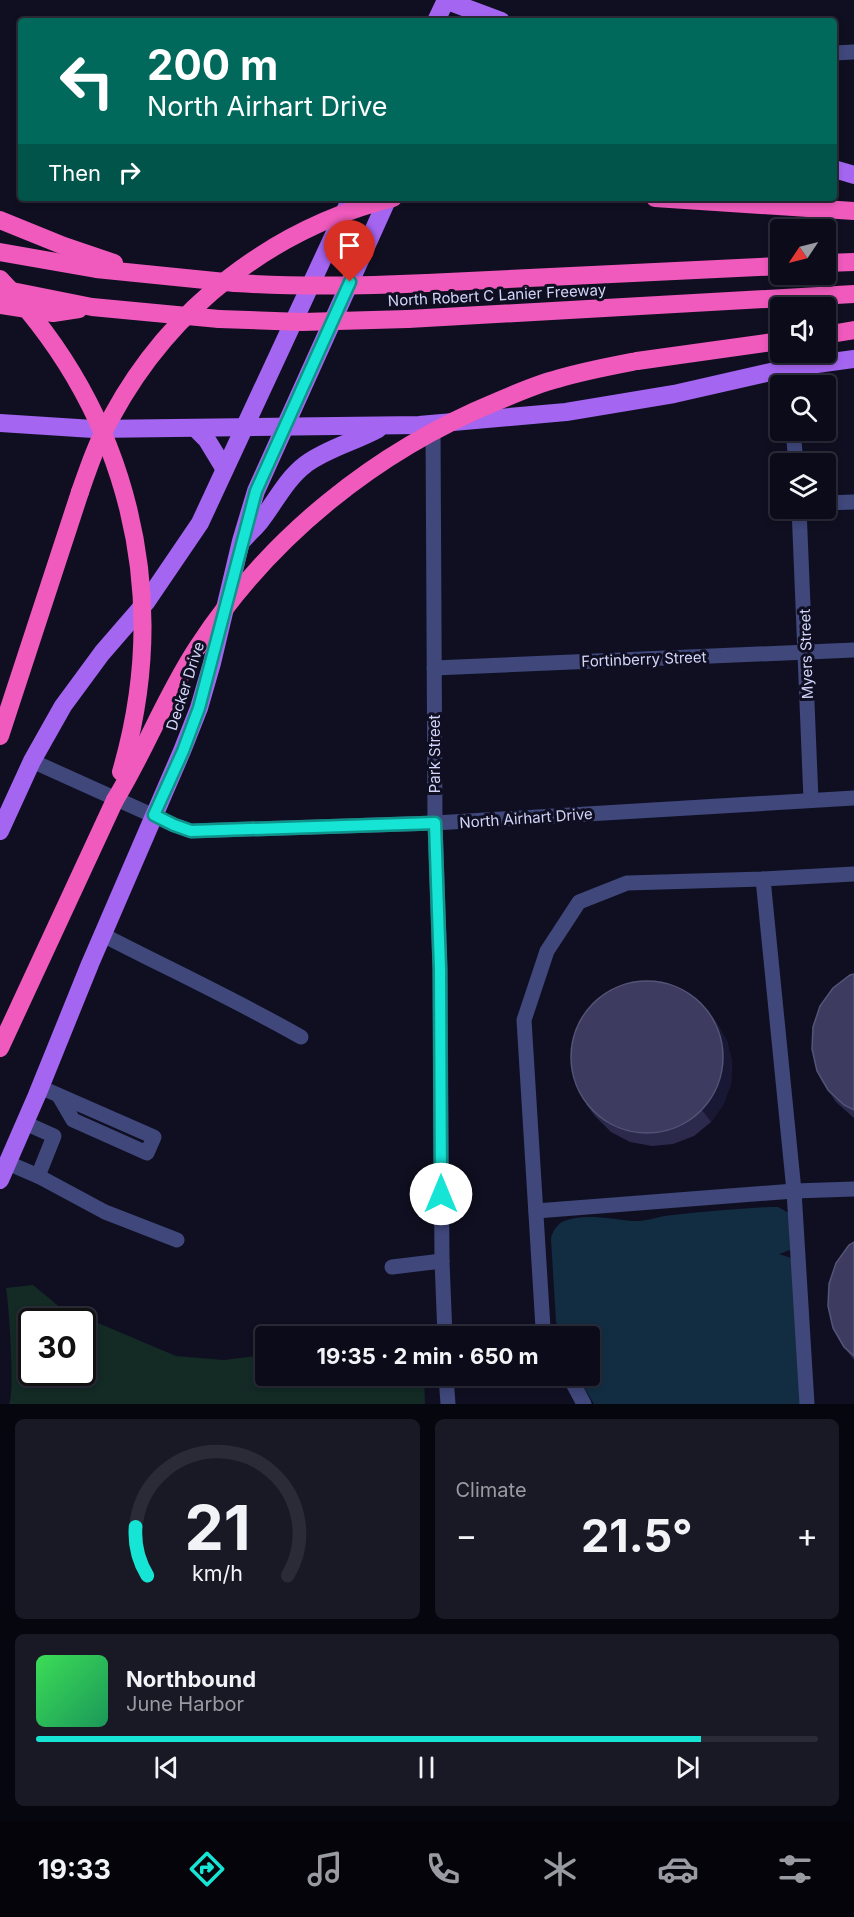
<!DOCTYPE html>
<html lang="en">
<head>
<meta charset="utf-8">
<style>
	:root { --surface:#0b0b19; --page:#191926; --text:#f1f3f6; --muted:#9a9ba2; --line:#2b2b38; --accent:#16e4d5 }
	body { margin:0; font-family:Inter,sans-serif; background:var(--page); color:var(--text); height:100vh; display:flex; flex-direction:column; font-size:22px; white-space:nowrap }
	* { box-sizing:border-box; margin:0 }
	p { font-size:20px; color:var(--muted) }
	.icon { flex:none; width:33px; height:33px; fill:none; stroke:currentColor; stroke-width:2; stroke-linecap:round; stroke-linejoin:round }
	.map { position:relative; height:1404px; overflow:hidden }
	.details { display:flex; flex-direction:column; gap:15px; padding:15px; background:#06060e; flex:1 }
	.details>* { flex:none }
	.banner { position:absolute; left:18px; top:18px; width:819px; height:183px; border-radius:6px; box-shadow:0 3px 9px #0003,0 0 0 2px var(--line); background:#00695c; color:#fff; overflow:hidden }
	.needle { width:39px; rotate:235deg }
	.fabs { position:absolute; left:770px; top:219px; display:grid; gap:12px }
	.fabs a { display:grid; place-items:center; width:66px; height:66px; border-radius:6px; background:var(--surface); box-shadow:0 3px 9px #0003,0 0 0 2px var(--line); font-size:30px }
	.speed { position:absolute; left:18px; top:1308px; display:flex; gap:12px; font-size:30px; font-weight:700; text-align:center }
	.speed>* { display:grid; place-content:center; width:78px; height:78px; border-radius:50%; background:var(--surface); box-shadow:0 3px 9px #0003,0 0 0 2px var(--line); line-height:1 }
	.speed .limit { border:3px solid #111; border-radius:9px; background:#fff; color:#111 }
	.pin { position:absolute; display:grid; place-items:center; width:51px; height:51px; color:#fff; margin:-62px -26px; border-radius:50% 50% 50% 0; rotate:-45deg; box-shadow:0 0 6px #0007 }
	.pin .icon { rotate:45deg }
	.me { position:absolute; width:66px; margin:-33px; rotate:0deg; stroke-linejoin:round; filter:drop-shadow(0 0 4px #0008) }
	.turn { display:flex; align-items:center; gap:21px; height:126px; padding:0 30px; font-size:27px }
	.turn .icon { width:78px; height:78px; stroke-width:2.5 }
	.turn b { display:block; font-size:42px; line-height:51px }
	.then { display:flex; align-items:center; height:57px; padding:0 30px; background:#0003; gap:12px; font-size:22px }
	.big { font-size:45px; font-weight:700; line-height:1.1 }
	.details .tile { flex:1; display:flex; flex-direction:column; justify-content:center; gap:9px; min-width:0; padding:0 21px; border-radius:9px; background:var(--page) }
	.details .dial { align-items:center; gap:0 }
	.dial svg { height:156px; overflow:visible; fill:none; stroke:var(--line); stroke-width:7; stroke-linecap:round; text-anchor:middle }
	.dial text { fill:var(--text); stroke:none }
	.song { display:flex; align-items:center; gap:18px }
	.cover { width:72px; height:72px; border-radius:9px; background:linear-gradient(135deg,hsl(130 70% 55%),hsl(150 70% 35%)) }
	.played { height:6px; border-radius:3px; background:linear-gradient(90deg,var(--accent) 85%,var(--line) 85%) }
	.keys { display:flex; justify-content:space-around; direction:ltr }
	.heat { display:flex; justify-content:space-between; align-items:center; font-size:33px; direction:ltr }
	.details .tiles { flex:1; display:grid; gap:15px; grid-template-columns:1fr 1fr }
	.tile:last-child { grid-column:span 2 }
	.trip { position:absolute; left:255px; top:1326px; width:345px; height:60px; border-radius:6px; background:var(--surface); box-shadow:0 3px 9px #0003,0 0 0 2px var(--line); font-weight:700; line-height:60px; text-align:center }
	.tabs { display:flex; height:96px; justify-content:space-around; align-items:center; background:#04040a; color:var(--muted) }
	.tabs .icon { width:42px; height:42px }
	.tabs .current { color:var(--accent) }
	.tabs b { font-size:27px; color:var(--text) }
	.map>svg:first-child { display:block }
	.green { fill:#132a25; fill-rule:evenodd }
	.water { fill:#122d42 }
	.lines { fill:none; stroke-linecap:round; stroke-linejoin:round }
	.minor { stroke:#3f477b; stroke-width:15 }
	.major { stroke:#a465f0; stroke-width:18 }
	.highway { stroke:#ef5abc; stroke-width:18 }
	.highway-bridge { stroke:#ef5abc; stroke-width:18 }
	.wall { fill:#2b2a4d }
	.shaded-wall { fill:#181734 }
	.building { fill:#3d3c60; stroke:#545478; stroke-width:1.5 }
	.route-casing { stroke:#0e948a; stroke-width:15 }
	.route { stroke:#16e4d5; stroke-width:10 }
	.labels { text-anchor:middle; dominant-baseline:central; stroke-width:6; stroke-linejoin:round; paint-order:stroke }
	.street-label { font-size:15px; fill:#d3d5fb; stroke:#0f0f21 }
</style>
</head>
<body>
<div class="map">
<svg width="854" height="1404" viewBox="0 0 854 1404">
	<rect width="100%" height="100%" fill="#0f0f21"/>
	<path class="green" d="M33,1285L67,1313L91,1320L176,1356L224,1360L265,1355L266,1376H424L425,1404H9C15,1392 9,1305 6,1288ZM32,1322H82V1372H32Z"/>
	<path class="water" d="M769,1207H778L789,1213L790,1250L779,1254L791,1258L803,1404H594L577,1376H590V1336H560L556,1321L551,1239C552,1232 557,1224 564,1221C583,1213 613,1219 632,1221C646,1222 659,1216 673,1215C705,1211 737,1209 769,1207Z"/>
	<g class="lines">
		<g class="minor">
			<polyline points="834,53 854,52"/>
			<polyline points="788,368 789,386"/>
			<polyline points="433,424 435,823 440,969 442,1261 445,1336"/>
			<polyline points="793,430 796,464"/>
			<polyline points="825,503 854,502"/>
			<polyline points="799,508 811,800"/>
			<polyline points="434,668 854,650"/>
			<polyline points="32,761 174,825 191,831 435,823 854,798"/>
			<polyline points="763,879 794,1191 807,1404"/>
			<path d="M103,935C169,969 236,1000 301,1037"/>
			<polyline points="40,1087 154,1137 147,1153 73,1120 59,1096"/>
			<polyline points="25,1123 54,1136 38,1176"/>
			<polyline points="8,1163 38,1176 105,1212 177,1240"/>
			<polyline points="536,1211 794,1191 854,1189"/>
			<polyline points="392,1267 442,1261"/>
			<polyline points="548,1336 543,1328 524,1020 547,951 579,902 627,883 763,879 854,874"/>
			<polyline points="446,1376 448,1404"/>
			<polyline points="569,1376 584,1404"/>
		</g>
		<g class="major">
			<polyline points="445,0 501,21"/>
			<polyline points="436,21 446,0"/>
			<polyline points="834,169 854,175"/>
			<polyline points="0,423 93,429 419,425 566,412 674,394 788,368 854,359"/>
			<polyline points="195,428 207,440 224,468"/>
			<path d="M243,540C248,534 254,529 259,523C275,503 285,480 306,464C328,448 354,442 378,429"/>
			<polyline points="0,831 32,761 63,706 102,653 147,601 200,523 351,198"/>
			<polyline points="0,1180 37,1095 90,964 182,751 199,708 212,663 241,541 256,491 388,198"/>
		</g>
		<g class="highway">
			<polyline points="655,198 854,211"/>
			<polyline points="0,220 64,246 114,263"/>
			<polyline points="0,252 96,269 235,283"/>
			<polyline points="825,263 854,262"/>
			<polyline points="427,283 780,266"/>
			<polyline points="2,289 92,307 219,319"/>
			<polyline points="0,305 53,313 79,309"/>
			<polyline points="408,319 854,294"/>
			<polyline points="825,335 854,330"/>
			<polyline points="637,361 780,341"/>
			<polyline points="0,736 80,492"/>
			<polyline points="0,1048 115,800"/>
		</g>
		<g class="highway-bridge">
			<path d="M0,279C129,414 173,594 121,772"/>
			<path d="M235,283C299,287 363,286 427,283"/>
			<polyline points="219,319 302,322 408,319"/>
			<path d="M80,492C89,466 98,440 112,416C171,307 273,228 393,198"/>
			<path d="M115,800C145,751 165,697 197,648C269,537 376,451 498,401C517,393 537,384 557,379C584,371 611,366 637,361"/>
		</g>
	</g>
	<g class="wall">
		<polygon points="854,974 854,1118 836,1102 828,1090"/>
		<polygon points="708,1010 716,1022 727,1041 732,1062 731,1084 723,1105 711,1122 694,1136 673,1144 652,1146 630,1142 611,1132 595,1116 586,1104"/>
		<polygon points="854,1242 854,1360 844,1347"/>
	</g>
	<polygon class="shaded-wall" points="708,1010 716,1022 727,1041 732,1062 731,1084 723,1105 711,1122 702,1110"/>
	<g class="building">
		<polygon points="854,974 854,1110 844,1105 828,1090 817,1071 812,1049 813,1027 820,1006 833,988 850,975"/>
		<circle cx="647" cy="1057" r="76"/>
		<polygon points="854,1242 854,1356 844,1347 833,1328 828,1306 829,1284 836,1263 849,1245"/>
	</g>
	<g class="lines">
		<defs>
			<polyline id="route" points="350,282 256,491 199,708 183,751 154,815 174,825 191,831 435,823 440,969 441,1194"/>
		</defs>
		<use href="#route" class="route-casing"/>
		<use href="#route" class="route"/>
	</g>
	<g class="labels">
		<g class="street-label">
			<text transform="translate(497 295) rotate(-3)">North Robert C Lanier Freeway</text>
			<text transform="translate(806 654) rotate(-92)">Myers Street</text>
			<text transform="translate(644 659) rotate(-2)">Fortinberry Street</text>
			<text transform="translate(185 686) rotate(-72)">Decker Drive</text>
			<text transform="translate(434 754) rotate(-90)">Park Street</text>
			<text transform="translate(526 818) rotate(-4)">North Airhart Drive</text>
		</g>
	</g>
</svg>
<div class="fabs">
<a><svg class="needle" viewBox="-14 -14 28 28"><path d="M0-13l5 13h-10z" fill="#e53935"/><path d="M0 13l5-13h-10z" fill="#9a9ba2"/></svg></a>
<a><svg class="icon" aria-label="sound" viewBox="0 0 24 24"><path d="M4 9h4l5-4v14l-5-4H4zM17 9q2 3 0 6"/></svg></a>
<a><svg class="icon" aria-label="search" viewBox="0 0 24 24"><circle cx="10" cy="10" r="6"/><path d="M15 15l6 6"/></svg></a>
<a><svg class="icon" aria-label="layers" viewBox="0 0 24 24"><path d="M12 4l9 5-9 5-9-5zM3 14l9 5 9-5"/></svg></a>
</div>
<div class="speed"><div class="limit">30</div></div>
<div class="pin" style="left:350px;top:282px;background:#d93025"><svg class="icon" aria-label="arrive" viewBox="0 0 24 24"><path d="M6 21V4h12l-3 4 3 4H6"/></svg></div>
<svg class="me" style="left:441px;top:1194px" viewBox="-20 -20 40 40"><circle r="19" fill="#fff"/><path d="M0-13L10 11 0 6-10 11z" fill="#16e4d5"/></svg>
<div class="trip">19:35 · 2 min · 650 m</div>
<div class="banner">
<div class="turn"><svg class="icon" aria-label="left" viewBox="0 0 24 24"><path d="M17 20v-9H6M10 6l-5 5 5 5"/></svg><div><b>200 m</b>North Airhart Drive</div></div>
<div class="then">Then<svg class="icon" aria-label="right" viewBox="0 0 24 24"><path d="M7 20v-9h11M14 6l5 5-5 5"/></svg></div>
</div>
</div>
<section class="details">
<div class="tiles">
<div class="tile dial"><svg viewBox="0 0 100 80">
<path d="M14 69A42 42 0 1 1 86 69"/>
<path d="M14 69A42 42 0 0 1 8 44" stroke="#16e4d5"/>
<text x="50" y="56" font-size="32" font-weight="700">21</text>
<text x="50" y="72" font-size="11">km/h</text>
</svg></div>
<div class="tile"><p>Climate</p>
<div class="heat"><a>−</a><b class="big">21.5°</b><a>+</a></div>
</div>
<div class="tile">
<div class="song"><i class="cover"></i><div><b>Northbound</b><p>June Harbor</p></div></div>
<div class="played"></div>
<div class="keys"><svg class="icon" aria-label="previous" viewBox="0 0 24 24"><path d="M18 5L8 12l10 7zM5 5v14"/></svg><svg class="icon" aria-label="pause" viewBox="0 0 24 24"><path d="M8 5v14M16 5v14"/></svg><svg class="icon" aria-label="next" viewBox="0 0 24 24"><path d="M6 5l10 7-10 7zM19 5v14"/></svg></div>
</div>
</div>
</section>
<nav class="tabs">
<b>19:33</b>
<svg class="icon current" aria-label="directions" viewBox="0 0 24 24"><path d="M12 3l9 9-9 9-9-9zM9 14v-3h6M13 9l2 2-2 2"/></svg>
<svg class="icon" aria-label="music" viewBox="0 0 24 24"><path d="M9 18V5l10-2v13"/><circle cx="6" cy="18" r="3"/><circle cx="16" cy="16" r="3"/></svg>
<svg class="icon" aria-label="phone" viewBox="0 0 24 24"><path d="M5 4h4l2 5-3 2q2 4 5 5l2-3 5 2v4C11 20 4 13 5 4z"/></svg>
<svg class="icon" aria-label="climate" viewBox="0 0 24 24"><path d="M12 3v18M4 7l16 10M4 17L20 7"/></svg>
<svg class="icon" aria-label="car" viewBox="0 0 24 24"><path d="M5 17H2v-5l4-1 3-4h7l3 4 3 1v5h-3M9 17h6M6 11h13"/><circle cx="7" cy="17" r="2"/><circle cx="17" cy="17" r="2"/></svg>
<svg class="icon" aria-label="filters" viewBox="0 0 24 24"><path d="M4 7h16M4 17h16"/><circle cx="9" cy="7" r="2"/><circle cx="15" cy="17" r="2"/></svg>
</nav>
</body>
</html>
